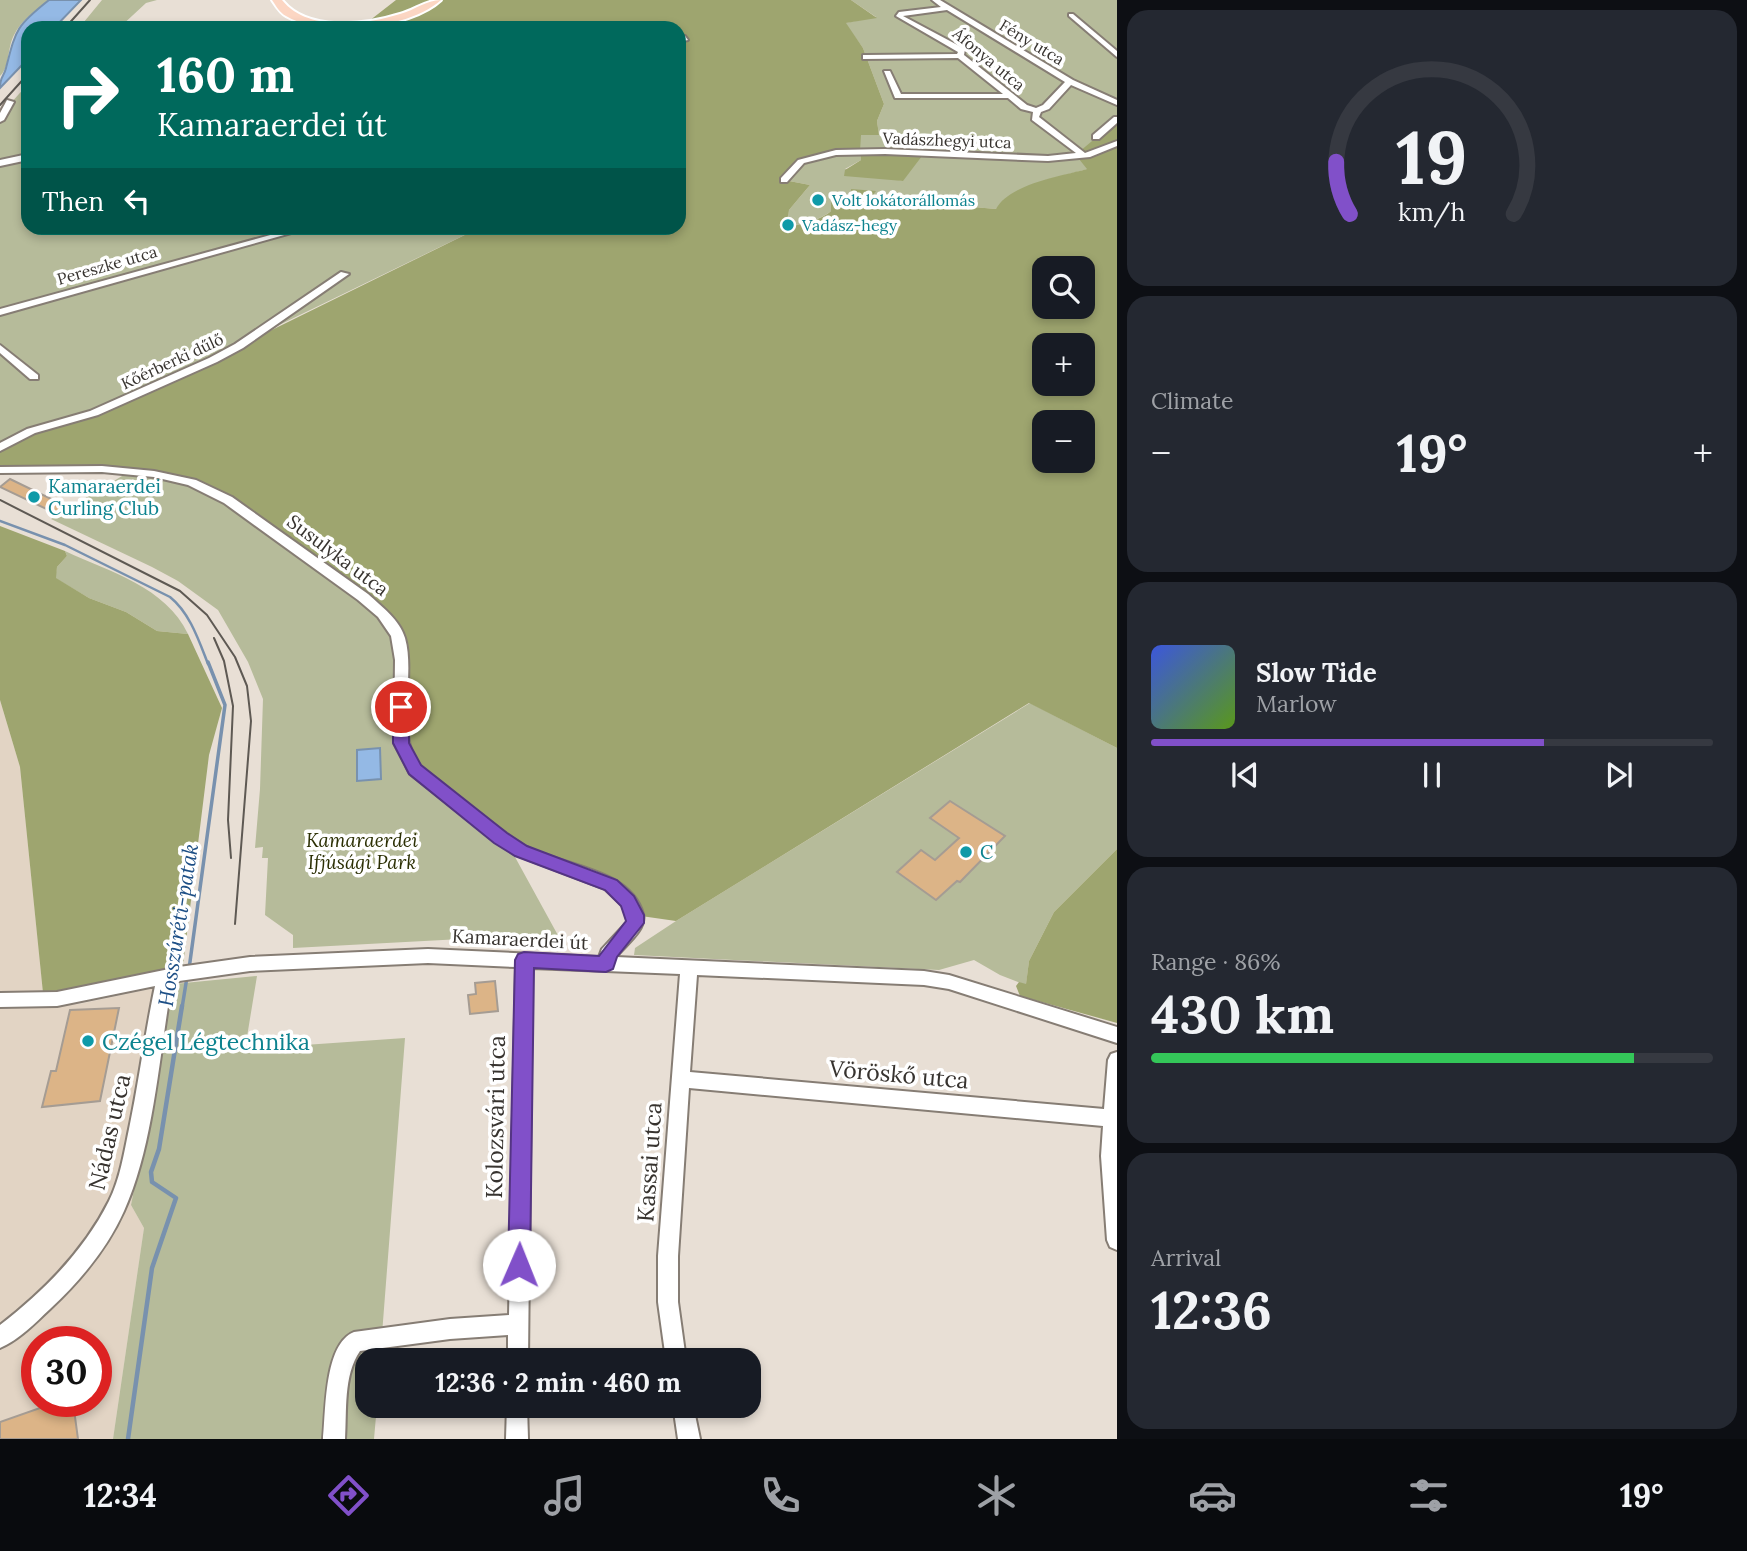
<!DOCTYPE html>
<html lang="en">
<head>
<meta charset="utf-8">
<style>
	:root { --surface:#171b24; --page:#242831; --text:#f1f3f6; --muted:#9ea1a6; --line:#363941; --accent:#8150c9 }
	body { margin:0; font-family:Lora,serif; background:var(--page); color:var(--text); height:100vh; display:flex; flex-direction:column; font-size:26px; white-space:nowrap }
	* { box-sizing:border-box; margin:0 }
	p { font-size:23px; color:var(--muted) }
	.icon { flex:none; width:38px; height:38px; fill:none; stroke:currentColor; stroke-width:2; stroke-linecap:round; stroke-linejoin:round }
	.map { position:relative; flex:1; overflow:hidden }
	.panel { display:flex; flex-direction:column; gap:10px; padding:10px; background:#0d0f14; width:630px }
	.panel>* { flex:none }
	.hud { position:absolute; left:21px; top:21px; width:665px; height:214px; border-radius:21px; box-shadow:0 4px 10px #0003; background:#00695c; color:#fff; overflow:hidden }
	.tools { position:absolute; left:1032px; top:256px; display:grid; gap:14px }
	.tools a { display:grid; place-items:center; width:63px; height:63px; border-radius:14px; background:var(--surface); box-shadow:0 4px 10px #0003; font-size:35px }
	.speed { position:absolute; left:21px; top:1326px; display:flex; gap:14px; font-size:35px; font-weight:700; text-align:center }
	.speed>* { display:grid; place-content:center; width:91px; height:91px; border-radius:50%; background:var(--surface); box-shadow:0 4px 10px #0003; line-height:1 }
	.speed .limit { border:10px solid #d22; background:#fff; color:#111 }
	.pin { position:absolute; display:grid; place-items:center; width:60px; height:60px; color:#fff; margin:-30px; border:4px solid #fff; border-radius:50%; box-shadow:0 2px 7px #0007 }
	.me { position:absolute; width:77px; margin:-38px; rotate:1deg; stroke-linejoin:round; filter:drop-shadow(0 0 5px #0008) }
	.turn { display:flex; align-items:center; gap:24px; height:147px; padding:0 21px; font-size:32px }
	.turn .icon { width:91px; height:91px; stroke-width:2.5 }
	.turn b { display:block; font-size:49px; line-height:60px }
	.then { display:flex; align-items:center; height:66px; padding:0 21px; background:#0003; gap:14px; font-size:26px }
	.big { font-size:52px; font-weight:700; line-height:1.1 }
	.panel .tile { flex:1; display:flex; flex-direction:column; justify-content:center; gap:10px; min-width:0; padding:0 24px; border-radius:21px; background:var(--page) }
	.panel .dial { align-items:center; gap:0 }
	.dial svg { height:182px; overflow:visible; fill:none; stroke:var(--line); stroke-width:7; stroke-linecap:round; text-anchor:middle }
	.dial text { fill:var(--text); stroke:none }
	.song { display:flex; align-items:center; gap:21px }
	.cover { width:84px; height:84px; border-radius:10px; background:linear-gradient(135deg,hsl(230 70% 55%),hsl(90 70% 35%)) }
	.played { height:7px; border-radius:4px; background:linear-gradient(90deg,var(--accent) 70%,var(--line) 70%) }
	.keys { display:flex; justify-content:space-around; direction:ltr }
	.heat { display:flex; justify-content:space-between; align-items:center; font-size:38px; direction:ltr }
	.charge { height:10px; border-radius:5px; background:linear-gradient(90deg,#34c759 86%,var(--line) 0) }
	.trip { position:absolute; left:355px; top:1348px; width:406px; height:70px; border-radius:21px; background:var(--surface); box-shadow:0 4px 10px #0003; font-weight:700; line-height:70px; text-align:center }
	.menu { display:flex; height:112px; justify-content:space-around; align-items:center; background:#090b0e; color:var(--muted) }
	.menu .icon { width:49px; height:49px }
	.menu .current { color:var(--accent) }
	.menu b { font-size:32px; color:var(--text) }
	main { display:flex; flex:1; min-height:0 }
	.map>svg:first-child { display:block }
	.built { fill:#e2d4c4; fill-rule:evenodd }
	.green { fill:#b6bb9a; fill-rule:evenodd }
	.forest { fill:#9ea56f; fill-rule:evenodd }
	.water { fill:#94b9e5; stroke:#7891ae; stroke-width:2 }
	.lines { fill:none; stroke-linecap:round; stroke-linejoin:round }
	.stream-far2 { stroke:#7891ae; stroke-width:2.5 }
	.stream-far1 { stroke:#7891ae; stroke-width:3.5 }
	.stream { stroke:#7891ae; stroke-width:4.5 }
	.building { fill:#dcb487; stroke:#a59c93; stroke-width:2 }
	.minor-casing { stroke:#867d74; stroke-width:4 }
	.major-casing { stroke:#fff; stroke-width:4 }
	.minor { fill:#fff; fill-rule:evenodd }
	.major { fill:#fcd6c3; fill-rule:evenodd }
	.tram { stroke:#5e5953; stroke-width:2 }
	.route { fill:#8150c9; stroke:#543483; stroke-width:2 }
	.culture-dot { fill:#0f9aa8; stroke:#fff; stroke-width:2.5 }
	.labels { text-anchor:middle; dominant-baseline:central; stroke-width:7; stroke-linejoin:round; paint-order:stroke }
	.far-street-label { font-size:16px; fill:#37332f; stroke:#fff }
	.far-culture-label { font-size:16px; fill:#0d838f; stroke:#fff; text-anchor:start }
	.culture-label { font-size:19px; fill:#0d838f; stroke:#fff; text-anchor:start }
	.street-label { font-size:19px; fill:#37332f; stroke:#fff }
	.park-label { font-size:19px; font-style:italic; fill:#2b2f03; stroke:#fff }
	.water-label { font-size:21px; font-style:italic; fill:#1d4f86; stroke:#fff }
	.near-culture-label { font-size:23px; fill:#0d838f; stroke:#fff; text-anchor:start }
	.near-street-label { font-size:23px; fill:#37332f; stroke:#fff }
</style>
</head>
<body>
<main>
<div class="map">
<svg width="1117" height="1439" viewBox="0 0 1117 1439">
	<rect width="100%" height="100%" fill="#e8dfd5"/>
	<g class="built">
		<polygon points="0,700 20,767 43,993 0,991"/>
		<path d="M174,984L131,1205L144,1228L113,1439H0V1009L79,1004ZM37,1342H96V1402H37Z"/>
	</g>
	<g class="green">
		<path d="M0,0H49C37,10 20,21 14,35C7,48 10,67 0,76Z"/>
		<polygon points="102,0 157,0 146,3 119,28 79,28"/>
		<path d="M851,0H1117V120L1088,169L1046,180L996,209L870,198L875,192L851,190L852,200L831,202V211C822,219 799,226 787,226L789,210L810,185L784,180C789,158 840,154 860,149V134L879,135L877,121L884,104L863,48L845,23L876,17ZM860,152L903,181L845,169L861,160Z"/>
		<polygon points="28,84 28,228 479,228 166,380 0,448 0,115"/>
		<polygon points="127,473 176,480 221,499 360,598 388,626 560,939 499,937 293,948 293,935 265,915 268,858 262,858 263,847 255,848 260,789 263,699 248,662 218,610 178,581 152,567 51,519"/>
		<path d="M65,551C110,572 166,587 188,634L157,631L126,612L89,598L55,578L57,567L67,556Z"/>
		<polygon points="1030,703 1117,748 1117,849 1054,912 1029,961 1026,985 1000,975 974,960 939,970 634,955 635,948 676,921"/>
		<polygon points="257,976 245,1049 405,1038 380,1360 368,1360 368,1405 377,1405 374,1439 113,1439 144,1228 131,1205 174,984"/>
	</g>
	<g class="forest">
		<path d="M396,0H851L877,18L846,23L863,48L884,104L877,121L879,135H861L860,151L922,156L903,181L844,176L845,170L861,160L860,153H839L792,166L784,180L810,185L789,210L787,226C799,226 823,219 831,211V201L852,200L851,189L876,191L871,198L996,209C1009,184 1062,176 1087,169L1079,159V152L1117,120V748L1029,703L676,921L641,916L624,893L514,853L492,840L468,817L412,771C408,739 403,648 388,625C372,601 333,579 309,562C272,535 234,499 190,484C133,465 60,470 0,470V448L22,435L94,413L239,346L479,228H679V28H360ZM1045,268H1083V306H1045ZM1045,345H1083V383H1045ZM1045,422H1083V460H1045Z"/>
		<polygon points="0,526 65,551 67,556 57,567 56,578 89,598 126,612 157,631 188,634 222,708 209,755 183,965 73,990 43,993 20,767 0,700"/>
		<polygon points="1117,849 1117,1023 1020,996 1016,986 1019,982 1026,984 1029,961 1054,912"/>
	</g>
	<g class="water">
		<path d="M49,0H81L54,28H28V45L24,49L22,65L0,88C0,76 4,77 6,68C16,29 16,26 49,0Z"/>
		<polygon points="380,748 381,779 357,781 357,750"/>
	</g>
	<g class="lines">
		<path class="stream-far2" d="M0,521L65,545L170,597C190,613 199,641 208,664"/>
		<g class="stream-far1">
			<polyline points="189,969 225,705 208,662"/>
			<polyline points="182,1008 187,977"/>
		</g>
		<polyline class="stream" points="128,1439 152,1268 176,1198 152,1182 151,1172 159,1149 182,1006"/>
	</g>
	<g class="building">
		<polygon points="10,479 68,507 57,514 0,487"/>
		<polygon points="950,801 1005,836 960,882 957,881 936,900 897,872 921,850 935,860 959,838 930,818"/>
		<polygon points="495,981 498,1011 470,1014 468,995 476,994 475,983"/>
		<polygon points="119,1008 100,1101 42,1107 51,1071 56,1071 70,1010"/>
		<polygon points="57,1402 73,1402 78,1439 0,1439 0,1422"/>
	</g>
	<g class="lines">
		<defs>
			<g id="minor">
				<path d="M932,0H940L1073,80L1117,100V105L1071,85L1049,109L1041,112L1039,117L1085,153L1117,141V146L1090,157L1048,161L885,154L836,155L804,163L787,182H781V178L798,160L836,150L885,149L1048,156L1076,153L1032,120L1033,112L1021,109L1008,98H895L884,71H890L901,94H1003L958,58L863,59V55H866L957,54L958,52L896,16L899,12L941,7ZM947,10L1065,82L1043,105L1036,108L1027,105L964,55L965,49L903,16Z"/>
				<polygon points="1069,14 1073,14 1117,51 1117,57 1069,16"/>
				<polygon points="356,25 359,28 294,28 298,26"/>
				<polygon points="685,36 688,40 679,42 679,38"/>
				<polygon points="7,100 14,102 4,120 0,122 0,113"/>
				<polygon points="1114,117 1117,117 1117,123 1099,139 1093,139 1093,135"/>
				<polygon points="28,154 28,160 0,166 0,160"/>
				<polygon points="296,228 309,228 0,315 0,309"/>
				<polygon points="341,272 349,274 243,348 217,362 98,415 35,433 0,451 0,443 27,429 90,411 209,358 235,344"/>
				<polygon points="0,345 38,375 38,379 30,379 0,353"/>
				<path d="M102,466L154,471L196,480L232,497L368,594C381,606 400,620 405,638C416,676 394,738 421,767C426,772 433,776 438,780C466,802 493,826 523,845C559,866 630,867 643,914C647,930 624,946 616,957L924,971L949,975L1117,1027V1043L949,989L924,985L697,975L690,1072L1104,1109L1108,1060L1111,1054L1117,1052V1250L1110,1247L1107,1240L1101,1156L1103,1126L689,1088L678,1256V1302L686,1360H666L658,1302V1256L680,974L532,968L528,1360H508V1335L450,1339L360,1351C343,1376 347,1411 345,1439H323C326,1411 324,1344 354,1332L450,1319L509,1315L516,967L428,963L250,971L172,982C159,1055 154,1145 124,1211C107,1249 80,1281 50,1309C35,1323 19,1340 0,1348V1325C44,1291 84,1251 109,1201C120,1179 124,1153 129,1129C139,1081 145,1033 155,986L57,1006L0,1007V993L57,992L179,967L250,957L428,949L599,957L602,949L627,922V915L622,905L605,889L516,855L496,842L410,774L394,743L395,660L391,636L378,617L358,600L224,503L188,485L154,477L102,472L0,473V467Z"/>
				<polygon points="507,1405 527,1405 528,1439 506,1439"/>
				<polygon points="673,1405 693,1405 700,1439 678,1439"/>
			</g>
			<path id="major" d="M272,0H282C307,32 365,25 400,14C415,10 426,0 441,0C410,29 323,38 286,16C280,13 276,6 272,0Z"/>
		</defs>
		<use href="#minor" class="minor-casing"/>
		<use href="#major" class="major-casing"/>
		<use href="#minor" class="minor"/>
		<use href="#major" class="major"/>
		<g class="tram">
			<polyline points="65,28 90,0"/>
			<polyline points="0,105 28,74"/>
			<polyline points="0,500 180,591 207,615 235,657 247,686 251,721 235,924"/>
			<polyline points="214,638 224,661 233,706 228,820 231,858"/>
		</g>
	</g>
	<polygon class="route" points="401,701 409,707 409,743 421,765 507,833 527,846 617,880 634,896 644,915 644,923 617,957 613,969 606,972 534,968 530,1265 527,1273 519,1277 511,1273 508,1265 515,960 518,954 524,952 599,956 626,921 621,906 605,890 515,856 494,843 409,774 393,743 393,707"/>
	<g class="culture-dot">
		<circle cx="818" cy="200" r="7"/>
		<circle cx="788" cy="225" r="7"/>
		<circle cx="34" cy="497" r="7"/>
		<circle cx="966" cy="852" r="7"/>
		<circle cx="88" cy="1041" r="7"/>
	</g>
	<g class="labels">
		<g class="far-street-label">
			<text transform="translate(1032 42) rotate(31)">Fény utca</text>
			<text transform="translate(989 59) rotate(40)">Áfonya utca</text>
			<text transform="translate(947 140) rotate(2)">Vadászhegyi utca</text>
			<text transform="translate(107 265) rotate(-16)">Pereszke utca</text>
			<text transform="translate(172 361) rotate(-25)">Kőérberki dűlő</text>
		</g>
		<g class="far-culture-label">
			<text x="832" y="200">Volt lokátorállomás</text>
			<text x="802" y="225">Vadász-hegy</text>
		</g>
		<g class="culture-label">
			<text x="48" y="486">Kamaraerdei<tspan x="48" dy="22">Curling Club</tspan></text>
			<text x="980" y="852">C</text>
		</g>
		<g class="street-label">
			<text transform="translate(338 555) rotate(37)">Susulyka utca</text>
			<text transform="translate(520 939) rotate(3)">Kamaraerdei út</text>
		</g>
		<g class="park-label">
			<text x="362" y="840">Kamaraerdei<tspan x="362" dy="22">Ifjúsági Park</tspan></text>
		</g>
		<g class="water-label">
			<text transform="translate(178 925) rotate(-81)">Hosszúréti-patak</text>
		</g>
		<g class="near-culture-label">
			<text x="102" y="1041">Czégel Légtechnika</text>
		</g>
		<g class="near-street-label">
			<text transform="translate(899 1074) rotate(5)">Vöröskő utca</text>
			<text transform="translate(495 1117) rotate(-89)">Kolozsvári utca</text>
			<text transform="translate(109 1132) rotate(-77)">Nádas utca</text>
			<text transform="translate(649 1162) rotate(-86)">Kassai utca</text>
		</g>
	</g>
</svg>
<div class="tools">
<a><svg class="icon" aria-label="search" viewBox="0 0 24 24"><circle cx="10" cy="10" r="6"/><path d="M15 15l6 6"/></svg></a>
<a>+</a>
<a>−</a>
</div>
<div class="speed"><div class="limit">30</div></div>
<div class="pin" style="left:401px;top:707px;background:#d93025"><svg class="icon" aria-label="arrive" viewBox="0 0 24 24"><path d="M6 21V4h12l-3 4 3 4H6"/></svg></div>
<svg class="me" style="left:519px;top:1265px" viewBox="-20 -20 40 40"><circle r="19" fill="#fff"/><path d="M0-13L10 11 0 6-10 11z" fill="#8150c9"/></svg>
<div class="trip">12:36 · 2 min · 460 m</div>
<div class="hud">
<div class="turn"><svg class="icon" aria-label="right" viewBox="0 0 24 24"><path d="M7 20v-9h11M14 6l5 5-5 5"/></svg><div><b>160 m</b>Kamaraerdei út</div></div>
<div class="then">Then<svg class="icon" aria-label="left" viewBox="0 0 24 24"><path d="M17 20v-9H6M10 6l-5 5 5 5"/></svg></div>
</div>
</div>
<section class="panel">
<div class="tile dial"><svg viewBox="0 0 100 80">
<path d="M14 69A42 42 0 1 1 86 69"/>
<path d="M14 69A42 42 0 0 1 8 46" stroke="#8150c9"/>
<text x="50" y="56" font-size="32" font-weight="700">19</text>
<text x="50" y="72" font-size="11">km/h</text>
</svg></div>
<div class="tile"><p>Climate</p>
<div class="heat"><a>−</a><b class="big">19°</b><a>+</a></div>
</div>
<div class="tile">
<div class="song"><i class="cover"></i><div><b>Slow Tide</b><p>Marlow</p></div></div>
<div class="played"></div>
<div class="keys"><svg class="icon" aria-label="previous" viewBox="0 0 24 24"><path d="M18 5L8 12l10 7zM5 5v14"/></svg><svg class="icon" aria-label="pause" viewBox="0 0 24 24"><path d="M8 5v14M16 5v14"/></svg><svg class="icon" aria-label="next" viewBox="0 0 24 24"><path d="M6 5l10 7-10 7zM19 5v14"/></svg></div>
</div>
<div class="tile"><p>Range · 86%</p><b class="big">430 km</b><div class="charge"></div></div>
<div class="tile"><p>Arrival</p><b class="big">12:36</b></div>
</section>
</main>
<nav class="menu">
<b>12:34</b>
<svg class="icon current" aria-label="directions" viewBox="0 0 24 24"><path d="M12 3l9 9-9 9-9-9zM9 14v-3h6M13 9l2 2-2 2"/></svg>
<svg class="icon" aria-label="music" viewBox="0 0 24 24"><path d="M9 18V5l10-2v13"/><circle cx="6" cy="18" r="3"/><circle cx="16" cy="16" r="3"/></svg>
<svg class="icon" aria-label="phone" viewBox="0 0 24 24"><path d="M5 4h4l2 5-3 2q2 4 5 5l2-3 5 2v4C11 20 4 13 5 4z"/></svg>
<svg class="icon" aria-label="climate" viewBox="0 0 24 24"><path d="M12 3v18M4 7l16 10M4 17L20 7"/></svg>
<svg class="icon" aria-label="car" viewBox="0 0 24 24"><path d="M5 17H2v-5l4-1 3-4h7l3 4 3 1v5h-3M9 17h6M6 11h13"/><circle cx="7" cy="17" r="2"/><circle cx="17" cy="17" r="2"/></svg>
<svg class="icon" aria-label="filters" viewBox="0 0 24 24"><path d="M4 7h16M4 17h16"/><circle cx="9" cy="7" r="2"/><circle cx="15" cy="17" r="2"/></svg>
<b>19°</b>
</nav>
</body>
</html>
